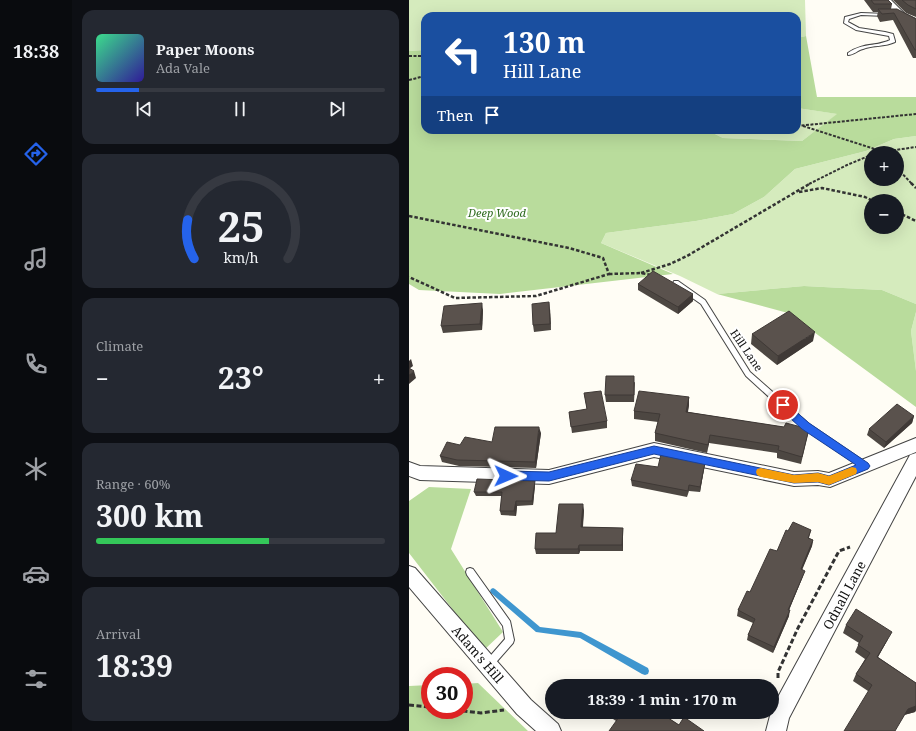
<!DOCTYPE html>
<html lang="en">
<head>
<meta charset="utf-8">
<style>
	:root { --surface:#171b24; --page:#242831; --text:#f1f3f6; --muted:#9ea1a6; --line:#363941; --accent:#2563eb }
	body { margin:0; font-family:"Noto Serif",serif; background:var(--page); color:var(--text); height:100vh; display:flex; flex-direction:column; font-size:15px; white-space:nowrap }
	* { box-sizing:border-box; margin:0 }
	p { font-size:13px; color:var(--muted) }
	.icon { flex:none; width:22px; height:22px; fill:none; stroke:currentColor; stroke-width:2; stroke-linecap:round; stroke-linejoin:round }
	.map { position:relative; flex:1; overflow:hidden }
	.panel { display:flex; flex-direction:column; gap:10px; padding:10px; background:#0d0f14; width:337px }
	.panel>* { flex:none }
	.guide { position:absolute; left:12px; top:12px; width:380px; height:122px; border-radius:12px; box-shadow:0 4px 16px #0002; background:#1a4fa0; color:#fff; overflow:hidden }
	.controls { position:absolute; left:455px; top:146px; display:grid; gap:8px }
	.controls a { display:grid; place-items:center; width:40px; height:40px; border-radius:50%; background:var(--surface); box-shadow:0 4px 16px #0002; font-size:20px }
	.speed { position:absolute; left:12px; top:667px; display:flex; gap:8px; font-size:20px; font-weight:700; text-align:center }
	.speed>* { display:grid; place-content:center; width:52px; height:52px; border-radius:50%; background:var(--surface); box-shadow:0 4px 16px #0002; line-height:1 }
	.speed .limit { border:6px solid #d22; background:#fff; color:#111 }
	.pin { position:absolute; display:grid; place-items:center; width:34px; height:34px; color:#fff; margin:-17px; border:2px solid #fff; border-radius:50%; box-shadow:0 1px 4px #0007 }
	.me { position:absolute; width:44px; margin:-22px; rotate:91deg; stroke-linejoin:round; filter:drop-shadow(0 0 3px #0008) }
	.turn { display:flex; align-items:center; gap:14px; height:84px; padding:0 16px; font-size:18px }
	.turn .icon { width:52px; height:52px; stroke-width:2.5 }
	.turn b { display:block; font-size:28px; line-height:34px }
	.then { display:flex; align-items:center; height:38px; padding:0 16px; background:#0003; gap:8px; font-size:15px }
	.big { font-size:30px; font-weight:700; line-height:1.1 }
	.panel .tile { flex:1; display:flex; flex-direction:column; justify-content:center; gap:6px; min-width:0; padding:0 14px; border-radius:12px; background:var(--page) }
	.panel .dial { align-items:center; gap:0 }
	.dial svg { height:104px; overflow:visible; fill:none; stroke:var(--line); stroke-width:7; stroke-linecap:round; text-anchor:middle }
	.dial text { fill:var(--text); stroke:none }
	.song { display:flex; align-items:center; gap:12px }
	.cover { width:48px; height:48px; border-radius:6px; background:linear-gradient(135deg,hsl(150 70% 55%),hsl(250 70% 35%)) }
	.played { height:4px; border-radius:2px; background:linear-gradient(90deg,var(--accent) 15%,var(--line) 15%) }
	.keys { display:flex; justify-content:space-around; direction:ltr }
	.heat { display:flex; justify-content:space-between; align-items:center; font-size:22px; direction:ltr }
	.charge { height:6px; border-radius:3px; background:linear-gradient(90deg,#34c759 60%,var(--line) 0) }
	.trip { position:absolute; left:136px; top:679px; width:234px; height:40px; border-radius:20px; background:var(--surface); box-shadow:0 4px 16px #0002; font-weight:700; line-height:40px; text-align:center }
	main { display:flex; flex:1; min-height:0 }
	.dock { display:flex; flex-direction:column; width:72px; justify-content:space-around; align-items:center; background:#090b0e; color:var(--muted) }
	.dock .icon { width:28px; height:28px }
	.dock .current { color:var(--accent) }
	.dock b { font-size:18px; color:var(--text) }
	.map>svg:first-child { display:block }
	.green { fill:#d5ebbd; fill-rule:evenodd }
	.forest { fill:#b9dc9c }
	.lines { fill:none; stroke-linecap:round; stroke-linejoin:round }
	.stream { fill:#3f96cf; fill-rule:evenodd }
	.service-casing { stroke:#444; stroke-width:2 }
	.minor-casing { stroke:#444; stroke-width:2 }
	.path-far2 { stroke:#333; stroke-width:2; stroke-dasharray:3 1.5; stroke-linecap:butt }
	.path-far1 { stroke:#333; stroke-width:2.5; stroke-dasharray:3.5 2; stroke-linecap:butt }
	.path { stroke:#333; stroke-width:3; stroke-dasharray:5 2.5; stroke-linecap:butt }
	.service { fill:#fff; fill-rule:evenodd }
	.minor { fill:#fff; fill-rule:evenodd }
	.wall { fill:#4d4742 }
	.shaded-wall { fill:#3f3936 }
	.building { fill:#5a524d; stroke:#3f3936 }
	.route { fill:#2563eb; stroke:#184099 }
	.slow { fill:#f59e0b }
	.labels { text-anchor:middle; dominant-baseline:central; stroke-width:4; stroke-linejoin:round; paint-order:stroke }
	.park-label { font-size:11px; font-style:italic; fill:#2f6b1f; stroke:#fff }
	.street-label { font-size:11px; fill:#111; stroke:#fff }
	.near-street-label { font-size:13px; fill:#111; stroke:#fff }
</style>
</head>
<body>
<main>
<nav class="dock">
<b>18:38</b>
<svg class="icon current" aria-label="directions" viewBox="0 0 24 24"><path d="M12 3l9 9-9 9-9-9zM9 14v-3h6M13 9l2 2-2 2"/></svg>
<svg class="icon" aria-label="music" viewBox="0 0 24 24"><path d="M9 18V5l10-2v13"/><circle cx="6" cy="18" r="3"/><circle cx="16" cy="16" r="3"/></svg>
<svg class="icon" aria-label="phone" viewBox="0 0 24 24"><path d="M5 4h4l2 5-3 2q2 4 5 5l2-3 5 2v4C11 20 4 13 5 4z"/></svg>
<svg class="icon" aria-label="climate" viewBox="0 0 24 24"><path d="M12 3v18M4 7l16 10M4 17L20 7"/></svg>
<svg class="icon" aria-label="car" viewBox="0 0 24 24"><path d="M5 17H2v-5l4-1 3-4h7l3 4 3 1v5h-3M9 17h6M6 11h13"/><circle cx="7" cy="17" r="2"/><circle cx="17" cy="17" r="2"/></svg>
<svg class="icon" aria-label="filters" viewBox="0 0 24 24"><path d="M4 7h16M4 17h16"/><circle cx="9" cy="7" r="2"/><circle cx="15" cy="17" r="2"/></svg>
</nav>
<section class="panel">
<div class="tile">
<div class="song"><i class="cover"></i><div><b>Paper Moons</b><p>Ada Vale</p></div></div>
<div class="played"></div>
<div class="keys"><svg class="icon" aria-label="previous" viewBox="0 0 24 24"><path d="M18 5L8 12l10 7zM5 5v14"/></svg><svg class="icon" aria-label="pause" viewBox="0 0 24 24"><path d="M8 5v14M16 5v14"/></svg><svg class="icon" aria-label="next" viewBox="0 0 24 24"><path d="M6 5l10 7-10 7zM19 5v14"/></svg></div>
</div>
<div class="tile dial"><svg viewBox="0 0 100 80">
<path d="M14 69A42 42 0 1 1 86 69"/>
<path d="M14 69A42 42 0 0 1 9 39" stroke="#2563eb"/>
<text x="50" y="56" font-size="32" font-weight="700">25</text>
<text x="50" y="72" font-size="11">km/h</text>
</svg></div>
<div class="tile"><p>Climate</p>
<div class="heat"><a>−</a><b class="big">23°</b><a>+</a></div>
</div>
<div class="tile"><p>Range · 60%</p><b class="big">300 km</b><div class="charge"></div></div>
<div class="tile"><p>Arrival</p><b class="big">18:39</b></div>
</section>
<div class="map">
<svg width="507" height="731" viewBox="0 0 507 731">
	<rect width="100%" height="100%" fill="#fffdf5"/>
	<g class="green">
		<polygon points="0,0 396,0 397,36 388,38 388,16 16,16 16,50 0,51"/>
		<polygon points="388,108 429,114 393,141 314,138 298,130 388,130"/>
		<path d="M507,136V304L473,290L395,286L308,294L271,276L192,243L197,233L287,221L324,214L355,197L386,169L457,151L485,139ZM462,153H488V179H462ZM462,201H488V227H462Z"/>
		<polygon points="507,312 507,371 502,331"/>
	</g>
	<g class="forest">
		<polygon points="397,36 408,97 507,97 507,136 485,139 457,151 386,169 355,197 324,214 287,221 197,233 192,243 264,274 91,294 10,290 0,284 0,51 16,50 16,130 298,130 314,138 393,141 428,114 388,108 388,38"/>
		<polygon points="395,286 473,290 507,304 507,312 502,331 507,371 507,407 379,313 308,294"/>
		<polygon points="20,487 62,489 42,549 94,632 75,650 0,553 0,501"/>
		<polygon points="69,683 119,731 0,731 0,686 21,685 21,710 55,710 55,684"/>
	</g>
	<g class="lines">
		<polygon class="stream" points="84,588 86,589 131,627 172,632 239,668 240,671 239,674 236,675 233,674 171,638 127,632 82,593 81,591 82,589"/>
		<defs>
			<g id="service">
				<path d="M452,13L479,14V15L477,16L452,15L440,19L439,22L450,28L476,32L484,34L486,41V42C475,47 464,45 454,49C449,50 445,55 439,55V53C455,42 467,47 481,40L480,36L447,30L435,23L436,17Z"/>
				<polygon points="265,281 269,281 296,300 341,372 400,424 459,464 460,466 459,468 456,469 453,468 394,428 337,376 292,304 265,285 264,283"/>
				<polygon points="61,568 64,569 101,621 105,640 104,643 82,668 79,669 76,668 74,665 76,662 96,639 94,626 58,575 57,572 58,569"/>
			</g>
			<g id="minor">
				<polygon points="472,0 482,0 496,14 507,19 507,26 490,18"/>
				<polygon points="507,438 507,452 421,487 409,485 385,486 245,457 140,484 11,480 0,476 0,462 11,466 140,470 245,443 385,472 409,471 420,473"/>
				<polygon points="507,453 507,476 380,718 377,731 357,731 363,708 501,455"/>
				<polygon points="0,566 6,568 122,700 149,724 152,731 127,731 108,714 0,587"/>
			</g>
		</defs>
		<use href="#service" class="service-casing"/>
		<use href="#minor" class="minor-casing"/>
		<g class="path-far2">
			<polyline points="0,56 16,56"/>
			<polyline points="0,80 16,76"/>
			<polyline points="388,126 507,114"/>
			<polyline points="394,126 472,151 474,153"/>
			<polyline points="466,153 507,147"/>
			<polyline points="488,168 503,184"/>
			<polyline points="400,184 438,165 462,155"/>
		</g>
		<g class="path-far1">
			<polyline points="502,183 507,188"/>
			<polyline points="390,192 413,188 456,197 464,201"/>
			<polyline points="488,212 507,221"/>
			<polyline points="0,216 160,248 194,258 200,274 127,296 46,298 0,277"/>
			<polyline points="232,273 261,264 278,256 402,183"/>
			<polyline points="200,274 232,273 242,275"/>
		</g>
		<g class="path">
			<polyline points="369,678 369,672 389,628 430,551 441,547"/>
			<polyline points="0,705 21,707"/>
			<polyline points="46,710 72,713 95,710"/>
		</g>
		<use href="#service" class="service"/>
		<use href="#minor" class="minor"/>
	</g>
	<g class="wall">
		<polygon points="455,0 479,0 483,4 482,9 507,19 507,58 504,58 484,20 471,22 468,16 469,12 464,12"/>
		<polygon points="484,0 507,0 507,17 497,13"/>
		<polygon points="229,284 284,294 284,301 269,314 229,290"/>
		<polygon points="141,309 142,330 125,332 124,325"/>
		<polygon points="74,310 73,330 34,333 32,326"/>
		<polygon points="343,334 404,341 368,365 342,344"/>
		<polygon points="226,382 225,402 197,402 196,395"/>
		<polygon points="175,393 198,421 198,428 163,433 160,412 178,410"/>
		<polygon points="280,397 280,405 279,412 375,427 400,429 392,464 368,458 368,453 300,443 298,453 246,441 246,433 249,422 225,419 225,411"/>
		<polygon points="505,416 503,423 475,448 458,435 460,429"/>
		<polygon points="132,433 127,468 50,466 33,462 31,456 51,445 83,442"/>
		<polygon points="296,463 295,469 291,492 280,491 278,497 223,486 222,480 249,467"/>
		<polygon points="126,485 124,505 108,506 107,516 92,515 91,511 93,496 67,496 65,492"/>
		<polygon points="175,510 174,527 214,528 214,551 171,551 170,554 127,554 126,549 147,533"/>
		<polygon points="402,530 400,538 404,540 403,546 393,569 394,576 380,610 380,616 364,653 338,640 339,635 344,623 328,616 329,610 341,592 368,551 379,531"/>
		<polygon points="437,625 479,639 469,657 507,683 507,710 506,712 495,715 444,681 447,674 456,659 446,652 450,643 434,633"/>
		<polygon points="201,712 250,712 270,725 295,731 207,721 201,717"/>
	</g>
	<g class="shaded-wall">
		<polygon points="284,294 284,301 269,314 269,307"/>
		<polygon points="140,302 141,309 142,330 141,324"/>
		<polygon points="73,303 74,310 73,330 71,324"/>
		<polygon points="406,332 404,341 368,365 369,356"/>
		<polygon points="2,359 4,366 0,369 0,361"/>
		<polygon points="5,371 7,378 0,384 0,375"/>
		<polygon points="280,397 280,405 277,420 277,412"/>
		<polygon points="505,416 503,423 475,448 477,442"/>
		<polygon points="130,427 132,433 127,468 126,462"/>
		<polygon points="301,435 300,443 298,453 299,445"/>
		<polygon points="296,463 295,469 291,492 291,487"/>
		<polygon points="126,481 126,485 124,505 123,501"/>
		<polygon points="107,501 108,506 107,516 105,511"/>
		<polygon points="174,504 175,510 173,533 172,527"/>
		<polygon points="214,528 214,551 213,545"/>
		<polygon points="404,540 403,546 391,575 392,569"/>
		<polygon points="170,545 171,551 170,554 169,549"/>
		<polygon points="396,571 394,576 378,615 379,610"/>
		<polygon points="381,610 380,616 364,653 365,647"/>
		<polygon points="483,632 479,639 465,664 468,657"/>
		<polygon points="507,706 507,710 506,712 495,715 499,709"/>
	</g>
	<g class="building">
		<polygon points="462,0 479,0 483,4 465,4"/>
		<polygon points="493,0 507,0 507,9 499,5"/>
		<polygon points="469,9 488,9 507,19 507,50 506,50 485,13 473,14"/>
		<polygon points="244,271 284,294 269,307 229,284"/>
		<polygon points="140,302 141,324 124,325 123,304"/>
		<polygon points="73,303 71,324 32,326 35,306"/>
		<polygon points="380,311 406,332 369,356 343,334"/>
		<polygon points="0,368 5,371 0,375"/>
		<polygon points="197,376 225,376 225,395 196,395"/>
		<polygon points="192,391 198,421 162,427 160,412 178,409 175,393"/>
		<polygon points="230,391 280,397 277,412 375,427 377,423 400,429 393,457 369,450 370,446 301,435 299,445 246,433 251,414 225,411"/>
		<polygon points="488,404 505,416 477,442 460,429"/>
		<polygon points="86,427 130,427 126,462 48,460 31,456 38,442 51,445 56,437 83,442"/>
		<polygon points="252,454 296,463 291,487 280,485 279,491 222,480 227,464 249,467"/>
		<polygon points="68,479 126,481 123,501 107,501 105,511 91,511 93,492 65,492"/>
		<polygon points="150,504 174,504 172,527 214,528 213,545 170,545 169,549 126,549 127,533 147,533"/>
		<polygon points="384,522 402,530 399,538 404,540 392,569 396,571 379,610 381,610 365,647 339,635 346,619 329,610 338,591 341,592 361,549 368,551 377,530 379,531"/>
		<polygon points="447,609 483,632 468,657 507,683 507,706 499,709 486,731 435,731 463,685 447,674 461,653 449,645 454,636 437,625"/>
		<polygon points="204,712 250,712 270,725 275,717 295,731 200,731 210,717"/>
	</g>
	<polygon class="route" points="374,402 377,403 400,423 459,463 461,466 459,469 420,485 409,482 385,483 245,454 140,481 97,480 93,479 92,476 93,472 97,471 140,472 245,446 385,475 409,473 420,476 447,465 393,429 370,408 369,405 370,403"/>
	<polygon class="slow" points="443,467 447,468 448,471 447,474 420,485 409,482 385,483 352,477 348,475 347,472 348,469 352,468 385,475 409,473 420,476"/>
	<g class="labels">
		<g class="park-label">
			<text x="88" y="212">Deep Wood</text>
		</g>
		<g class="street-label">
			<text transform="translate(338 350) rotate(56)">Hill Lane</text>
		</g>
		<g class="near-street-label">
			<text transform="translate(435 595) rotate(-62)">Odnall Lane</text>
			<text transform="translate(69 654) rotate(49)">Adam's Hill</text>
		</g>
	</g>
</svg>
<div class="controls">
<a>+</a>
<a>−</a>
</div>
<div class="speed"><div class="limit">30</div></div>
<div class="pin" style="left:374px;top:405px;background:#d93025"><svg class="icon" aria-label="arrive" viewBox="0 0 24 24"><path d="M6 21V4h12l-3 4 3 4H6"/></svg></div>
<svg class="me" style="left:97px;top:476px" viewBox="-20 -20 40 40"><path d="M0-17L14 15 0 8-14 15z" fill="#2563eb" stroke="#fff" stroke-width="4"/></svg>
<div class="trip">18:39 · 1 min · 170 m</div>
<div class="guide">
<div class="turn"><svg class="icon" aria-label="left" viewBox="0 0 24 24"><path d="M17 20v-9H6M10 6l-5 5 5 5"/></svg><div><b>130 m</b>Hill Lane</div></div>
<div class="then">Then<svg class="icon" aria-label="arrive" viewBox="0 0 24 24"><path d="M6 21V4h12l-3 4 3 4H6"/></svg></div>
</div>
</div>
</main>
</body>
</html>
